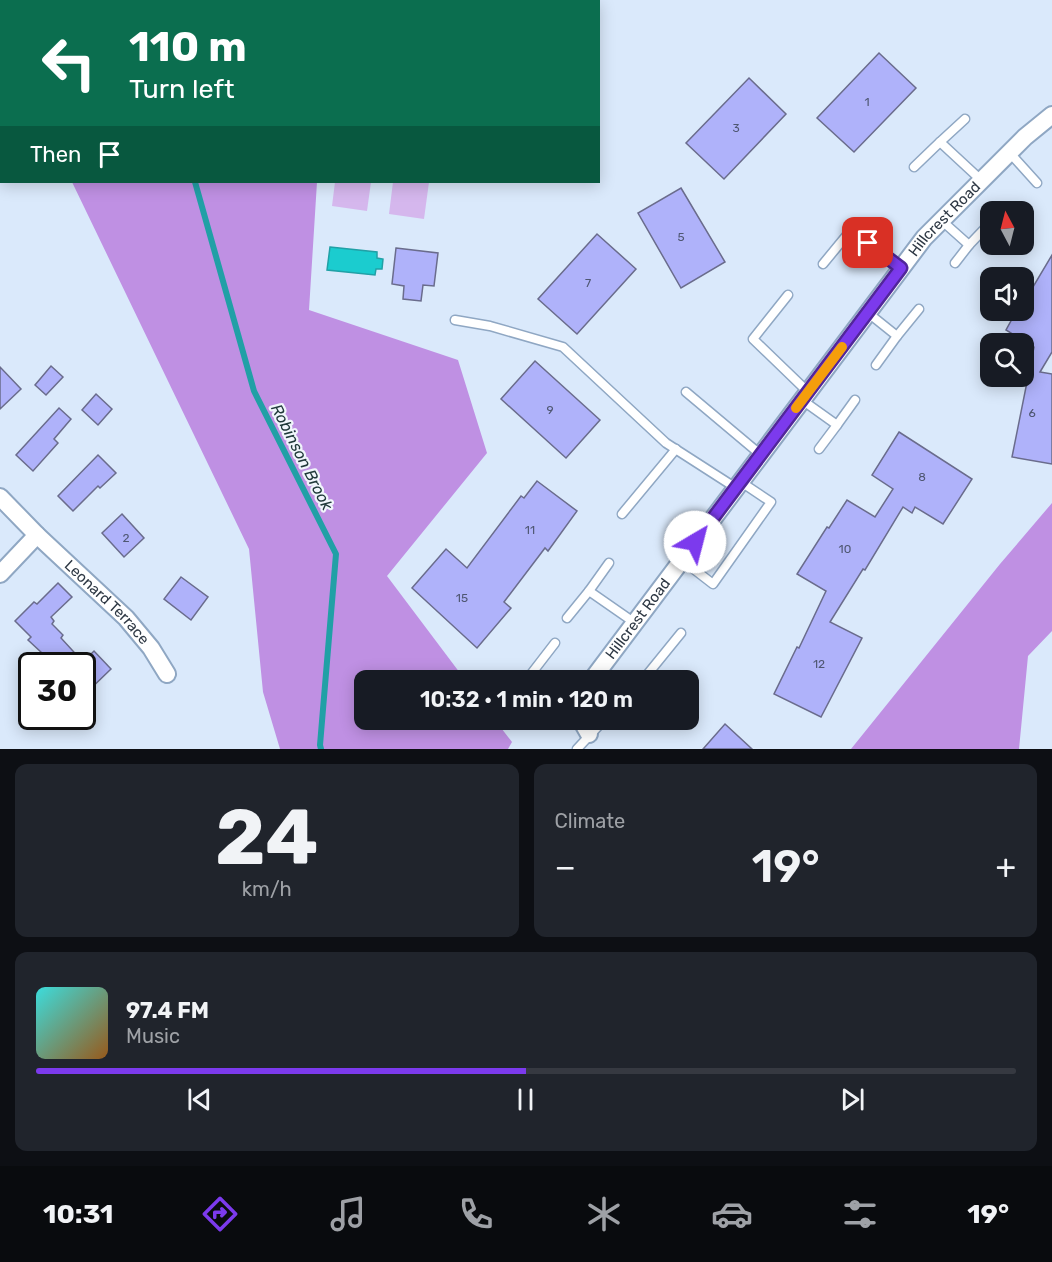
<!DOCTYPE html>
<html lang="en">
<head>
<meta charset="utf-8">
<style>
	:root { --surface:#171b24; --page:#20242c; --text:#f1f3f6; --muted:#9ea1a6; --line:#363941; --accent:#7c3aed }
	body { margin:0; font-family:Rubik,sans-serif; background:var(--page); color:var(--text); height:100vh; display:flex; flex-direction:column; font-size:22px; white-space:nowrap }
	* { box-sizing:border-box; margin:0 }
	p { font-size:20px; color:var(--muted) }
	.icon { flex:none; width:33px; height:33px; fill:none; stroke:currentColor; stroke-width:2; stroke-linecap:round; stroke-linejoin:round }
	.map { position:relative; height:749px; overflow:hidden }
	.drawer { display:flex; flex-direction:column; gap:15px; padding:15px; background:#0d0f14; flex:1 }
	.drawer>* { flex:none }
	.guide { position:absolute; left:0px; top:0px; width:600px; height:183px; box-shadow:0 3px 15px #0003; background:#0b6e4f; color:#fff; overflow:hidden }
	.needle { width:39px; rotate:353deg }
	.buttons { position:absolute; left:980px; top:201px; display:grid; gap:12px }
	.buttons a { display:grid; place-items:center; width:54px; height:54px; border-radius:12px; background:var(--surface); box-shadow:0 3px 15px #0003; font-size:30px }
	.speed { position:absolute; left:18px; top:652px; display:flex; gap:12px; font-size:30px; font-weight:700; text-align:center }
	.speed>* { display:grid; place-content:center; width:78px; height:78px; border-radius:50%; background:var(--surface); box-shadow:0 3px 15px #0003; line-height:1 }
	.speed .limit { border:3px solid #111; border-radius:9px; background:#fff; color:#111 }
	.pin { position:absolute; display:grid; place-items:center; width:51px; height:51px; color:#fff; margin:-26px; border-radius:12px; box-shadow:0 3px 9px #0006 }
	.me { position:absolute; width:66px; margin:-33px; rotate:37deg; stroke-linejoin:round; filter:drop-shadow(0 0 4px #0008) }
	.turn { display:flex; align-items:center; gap:21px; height:126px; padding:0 30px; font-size:27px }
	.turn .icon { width:78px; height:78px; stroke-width:2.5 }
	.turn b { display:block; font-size:42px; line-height:51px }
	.then { display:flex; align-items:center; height:57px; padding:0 30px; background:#0003; gap:12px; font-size:22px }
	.big { font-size:45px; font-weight:600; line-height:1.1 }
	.drawer .widget { flex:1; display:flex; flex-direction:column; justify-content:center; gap:9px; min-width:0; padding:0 21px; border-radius:12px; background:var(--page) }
	.drawer .dial { align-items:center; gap:0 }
	.dial b { font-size:78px; line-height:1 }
	.song { display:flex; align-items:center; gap:18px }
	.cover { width:72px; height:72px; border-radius:9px; background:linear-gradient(135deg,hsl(180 70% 55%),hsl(30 70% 35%)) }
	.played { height:6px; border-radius:3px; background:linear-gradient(90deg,var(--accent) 50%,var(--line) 50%) }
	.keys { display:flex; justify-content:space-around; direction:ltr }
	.heat { display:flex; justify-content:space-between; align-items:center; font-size:33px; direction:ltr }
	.drawer .tiles { flex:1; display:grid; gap:15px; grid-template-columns:1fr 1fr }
	.widget:last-child { grid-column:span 2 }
	.trip { position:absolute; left:354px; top:670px; width:345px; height:60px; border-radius:12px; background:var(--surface); box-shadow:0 3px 15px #0003; font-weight:600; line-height:60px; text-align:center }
	.dock { display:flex; height:96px; justify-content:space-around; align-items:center; background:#090b0e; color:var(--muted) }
	.dock .icon { width:42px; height:42px }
	.dock .current { color:var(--accent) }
	.dock b { font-size:27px; color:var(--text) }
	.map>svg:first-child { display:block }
	.green { fill:#d5b7ed }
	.forest { fill:#bf90e3 }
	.water { fill:#1bcccf; stroke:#21a0a6; stroke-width:1.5 }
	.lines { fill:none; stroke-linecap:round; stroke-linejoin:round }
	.stream { stroke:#21a0a6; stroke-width:6 }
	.building { fill:#afb2fa; stroke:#6a6c8c; stroke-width:1.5 }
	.lane-casing { stroke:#8fa7c3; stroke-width:11 }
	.street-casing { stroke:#8fa7c3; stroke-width:20 }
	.lane { stroke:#fff; stroke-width:8 }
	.street { stroke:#fff; stroke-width:16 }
	.route-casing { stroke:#51269a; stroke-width:15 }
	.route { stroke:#7c3aed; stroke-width:10 }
	.slow { stroke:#f59e0b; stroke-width:10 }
	.labels { text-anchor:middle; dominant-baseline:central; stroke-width:4.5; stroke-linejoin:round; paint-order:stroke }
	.number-label { font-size:12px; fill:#4f5772 }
	.street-label { font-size:15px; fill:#2f3945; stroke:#f0f5fb }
	.water-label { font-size:16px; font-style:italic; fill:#20393a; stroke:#f0f5fb }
</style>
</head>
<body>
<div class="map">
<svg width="1052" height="749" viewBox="0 0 1052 749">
	<rect width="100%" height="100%" fill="#dae9fb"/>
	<g class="green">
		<polygon points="335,182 371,182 367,211 332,206"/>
		<polygon points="393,182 429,182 424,219 389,214"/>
	</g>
	<g class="forest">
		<polygon points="0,0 330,0 2,2 1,100"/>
		<polygon points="72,182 317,182 309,310 458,360 487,453 387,576 466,681 364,681 364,720 495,720 512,742 508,749 280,749 263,692 249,549"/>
		<polygon points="1052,503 1052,631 1028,656 1019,749 851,749 1000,564"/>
	</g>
	<polygon class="water" points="330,247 377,252 377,258 383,259 382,269 376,269 375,275 327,270"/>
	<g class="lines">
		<g class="stream">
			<polyline points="209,0 209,2"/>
			<polyline points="195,182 254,391 336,554 320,745 321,749"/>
		</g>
	</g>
	<g class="building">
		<polygon points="879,53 916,88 854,152 817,118"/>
		<polygon points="749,78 786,114 724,179 686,143"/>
		<polygon points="681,188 725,262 681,288 638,213"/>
		<polygon points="597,234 636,269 577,334 538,299"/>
		<polygon points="396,248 438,253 434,286 423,285 421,301 403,299 404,286 392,284"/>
		<polygon points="1052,255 1052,352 1040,372 1052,374 1052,464 1012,457 1034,347 1006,330 1017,310 1023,310 1023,281 1033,287"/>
		<polygon points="535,361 600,420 566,458 501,399"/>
		<polygon points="51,366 63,377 46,395 35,385"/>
		<polygon points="0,367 21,389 0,409"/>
		<polygon points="96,394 112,409 98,425 82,410"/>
		<polygon points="59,408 71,419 54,439 58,443 33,471 16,455"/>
		<polygon points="899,432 972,479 943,524 915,507 912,513 903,507 865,570 863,569 830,622 862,638 821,717 774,694 797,647 799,648 826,591 797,574 827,527 829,528 847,500 875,517 893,489 872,475"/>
		<polygon points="98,455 116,473 100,488 98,486 73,511 58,496"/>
		<polygon points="537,481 577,511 548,551 545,548 504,602 511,608 477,648 412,588 446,549 467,568 521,496 524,498"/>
		<polygon points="122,514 144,538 124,557 102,533"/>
		<polygon points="181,577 208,597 191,620 164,599"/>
		<polygon points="58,583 72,597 51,617 54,621 52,624 63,635 61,638 83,662 94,651 111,669 82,697 82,666 56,666 28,640 31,637 15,621 34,602 37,604"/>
		<polygon points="725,724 752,749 703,749"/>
	</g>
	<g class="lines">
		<defs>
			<g id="lane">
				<polyline points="940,142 965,119"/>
				<polyline points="1009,152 1037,183"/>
				<polyline points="914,167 940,142 981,180"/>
				<polyline points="941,220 969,245 990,223"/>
				<polyline points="955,263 969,245"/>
				<polyline points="823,264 851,230 901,268"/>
				<polyline points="788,295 753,339 808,392"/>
				<polyline points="867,312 897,336 876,365"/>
				<polyline points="455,320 490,326 563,347 666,443 736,488"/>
				<polyline points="897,336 919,309"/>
				<polyline points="686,392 761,455"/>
				<polyline points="802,400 837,425 819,449"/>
				<polyline points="837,425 855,400"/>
				<polyline points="622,514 676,449"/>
				<polyline points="682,560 713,584 771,502 741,482"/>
				<polyline points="589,591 609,563"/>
				<polyline points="567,618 589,591 635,623"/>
				<polyline points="532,681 528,678 555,643"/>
				<polyline points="642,681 681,633"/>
				<polyline points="577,749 604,720"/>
			</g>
			<g id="street">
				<path id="s1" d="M0,497L37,535L126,618L151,648L167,674"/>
				<polyline points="0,574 37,535"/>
				<path id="s2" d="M591,681L924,238L1025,137L1052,115"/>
				<polyline points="581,720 589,734"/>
			</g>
		</defs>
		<use href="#lane" class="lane-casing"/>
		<use href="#street" class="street-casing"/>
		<use href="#lane" class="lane"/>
		<use href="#street" class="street"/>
	</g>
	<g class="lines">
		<defs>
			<polyline id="route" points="695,542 901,268 868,243"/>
		</defs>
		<use href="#route" class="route-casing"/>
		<use href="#route" class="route"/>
		<polyline class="slow" points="796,408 842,347"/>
	</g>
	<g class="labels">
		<g class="number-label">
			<text x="867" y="102">1</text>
			<text x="736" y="128">3</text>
			<text x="681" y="237">5</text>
			<text x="588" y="283">7</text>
			<text x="550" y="410">9</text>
			<text x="1032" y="413">6</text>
			<text x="922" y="477">8</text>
			<text x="530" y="530">11</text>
			<text x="126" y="538">2</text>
			<text x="845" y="549">10</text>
			<text x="462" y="598">15</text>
			<text x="819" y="664">12</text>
		</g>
		<g class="street-label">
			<text stroke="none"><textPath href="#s2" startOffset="582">Hillcrest Road</textPath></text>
			<text stroke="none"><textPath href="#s1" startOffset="150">Leonard Terrace</textPath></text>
			<text stroke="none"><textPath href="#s2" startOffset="78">Hillcrest Road</textPath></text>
		</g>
		<g class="water-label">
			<text transform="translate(302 457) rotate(63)">Robinson Brook</text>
		</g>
	</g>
</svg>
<div class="buttons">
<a><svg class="needle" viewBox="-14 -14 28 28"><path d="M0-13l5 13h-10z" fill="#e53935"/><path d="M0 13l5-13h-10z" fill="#9ea1a6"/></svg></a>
<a><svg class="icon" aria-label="sound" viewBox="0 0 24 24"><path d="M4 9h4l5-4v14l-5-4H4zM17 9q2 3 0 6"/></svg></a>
<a><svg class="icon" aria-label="search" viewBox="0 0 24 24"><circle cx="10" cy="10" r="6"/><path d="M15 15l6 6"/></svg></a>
</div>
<div class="speed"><div class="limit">30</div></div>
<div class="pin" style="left:868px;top:243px;background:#d93025"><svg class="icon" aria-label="arrive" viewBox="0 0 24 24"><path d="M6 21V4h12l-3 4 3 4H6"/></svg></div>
<svg class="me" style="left:695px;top:542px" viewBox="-20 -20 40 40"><circle r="19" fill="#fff"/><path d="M0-13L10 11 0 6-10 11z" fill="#7c3aed"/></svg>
<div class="trip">10:32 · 1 min · 120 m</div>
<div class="guide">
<div class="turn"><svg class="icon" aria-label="left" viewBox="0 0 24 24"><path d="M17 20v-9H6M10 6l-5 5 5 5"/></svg><div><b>110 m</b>Turn left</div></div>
<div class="then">Then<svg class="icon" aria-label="arrive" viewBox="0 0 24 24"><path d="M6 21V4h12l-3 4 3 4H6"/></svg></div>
</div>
</div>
<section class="drawer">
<div class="tiles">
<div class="widget dial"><b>24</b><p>km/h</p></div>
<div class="widget"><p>Climate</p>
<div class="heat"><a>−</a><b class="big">19°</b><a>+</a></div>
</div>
<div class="widget">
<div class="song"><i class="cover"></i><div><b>97.4 FM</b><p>Music</p></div></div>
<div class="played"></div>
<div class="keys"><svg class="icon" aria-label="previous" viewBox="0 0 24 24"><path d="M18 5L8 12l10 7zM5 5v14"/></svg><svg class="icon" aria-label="pause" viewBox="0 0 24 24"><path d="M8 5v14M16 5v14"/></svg><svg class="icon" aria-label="next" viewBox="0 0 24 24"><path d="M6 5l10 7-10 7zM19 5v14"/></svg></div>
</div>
</div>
</section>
<nav class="dock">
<b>10:31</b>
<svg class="icon current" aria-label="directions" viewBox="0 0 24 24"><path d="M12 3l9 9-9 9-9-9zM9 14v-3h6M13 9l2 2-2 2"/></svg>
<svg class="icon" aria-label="music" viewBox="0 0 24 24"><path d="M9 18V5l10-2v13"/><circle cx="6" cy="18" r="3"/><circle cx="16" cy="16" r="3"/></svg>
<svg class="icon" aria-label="phone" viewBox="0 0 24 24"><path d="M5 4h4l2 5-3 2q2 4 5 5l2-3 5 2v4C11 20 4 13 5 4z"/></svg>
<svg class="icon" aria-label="climate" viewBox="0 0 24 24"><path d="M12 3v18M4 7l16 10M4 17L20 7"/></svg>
<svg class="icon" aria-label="car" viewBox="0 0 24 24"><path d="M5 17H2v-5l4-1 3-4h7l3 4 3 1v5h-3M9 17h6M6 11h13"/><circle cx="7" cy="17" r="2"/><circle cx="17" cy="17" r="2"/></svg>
<svg class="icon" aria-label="filters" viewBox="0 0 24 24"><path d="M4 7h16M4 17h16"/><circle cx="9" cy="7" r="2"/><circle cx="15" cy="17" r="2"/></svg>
<b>19°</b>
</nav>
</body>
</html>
